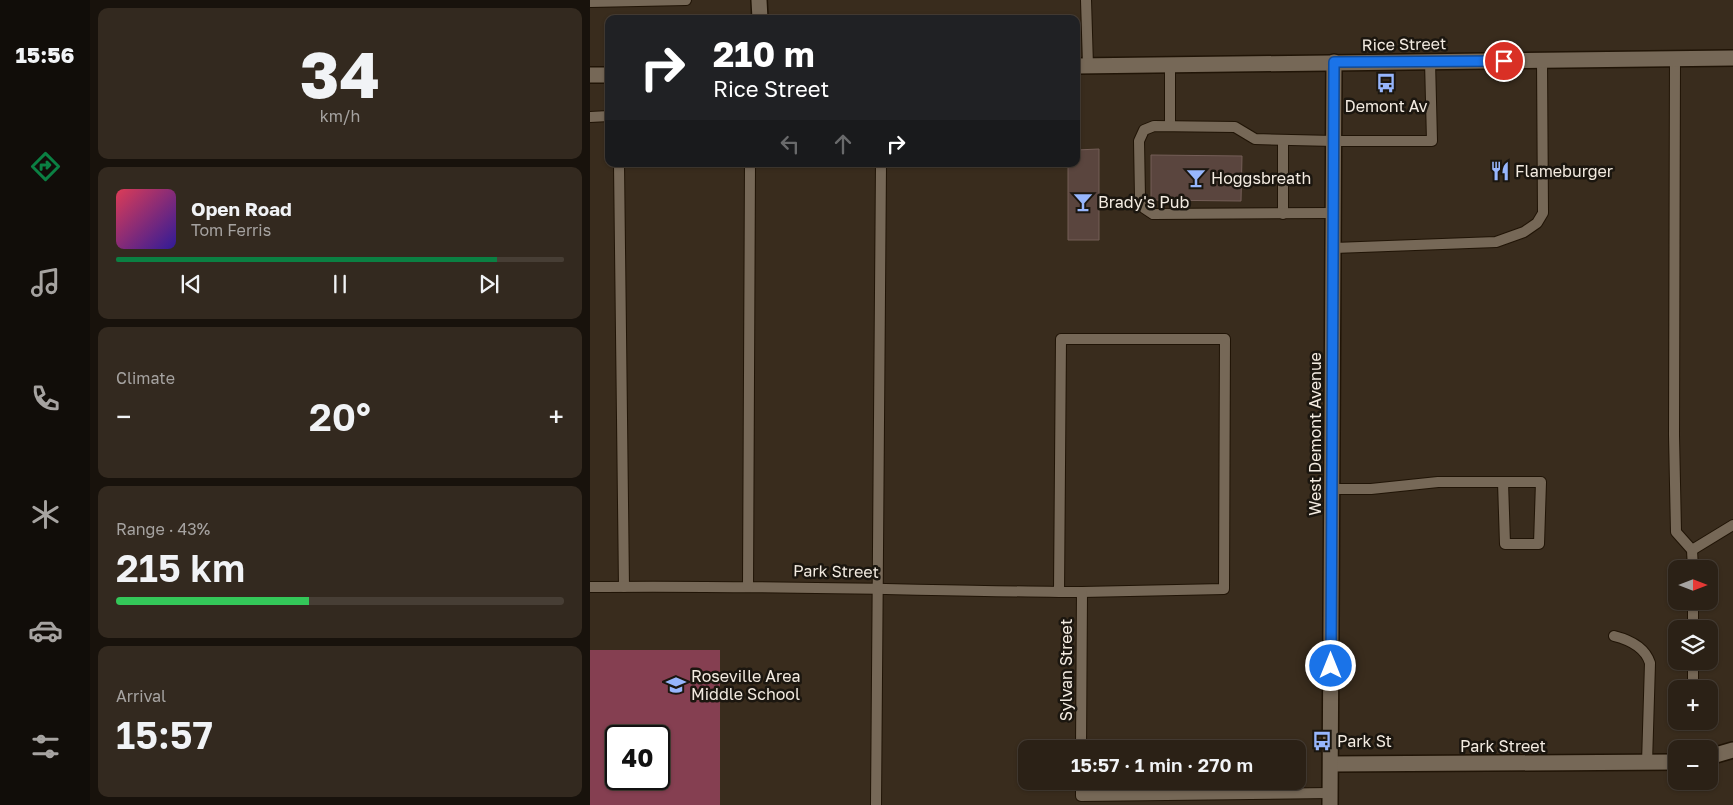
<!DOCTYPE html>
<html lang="en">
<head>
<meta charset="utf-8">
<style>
	:root { --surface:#2b2116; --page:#33291f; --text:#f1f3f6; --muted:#a6a3a1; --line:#473e35; --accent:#0b8043 }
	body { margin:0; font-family:"Golos Text",sans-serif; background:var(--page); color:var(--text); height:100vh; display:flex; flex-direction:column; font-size:19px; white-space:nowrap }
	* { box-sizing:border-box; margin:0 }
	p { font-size:16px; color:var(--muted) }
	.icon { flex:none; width:28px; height:28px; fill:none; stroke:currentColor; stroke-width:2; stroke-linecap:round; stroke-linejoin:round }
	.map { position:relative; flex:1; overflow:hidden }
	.sheet { display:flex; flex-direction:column; gap:8px; padding:8px; background:#18120c; width:500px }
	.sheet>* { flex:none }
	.guide { position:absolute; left:15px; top:15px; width:475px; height:152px; border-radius:10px; box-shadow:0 1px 4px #0004,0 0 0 1px var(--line); background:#202124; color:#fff; overflow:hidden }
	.needle { width:32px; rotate:90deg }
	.fabs { position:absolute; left:1078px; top:560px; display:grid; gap:10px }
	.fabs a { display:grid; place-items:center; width:50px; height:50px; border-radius:10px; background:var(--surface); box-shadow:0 1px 4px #0004,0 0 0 1px var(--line); font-size:25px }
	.speed { position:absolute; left:15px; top:725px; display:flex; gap:10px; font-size:25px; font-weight:700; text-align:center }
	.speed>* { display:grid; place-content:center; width:65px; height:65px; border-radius:50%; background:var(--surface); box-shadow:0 1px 4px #0004,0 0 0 1px var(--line); line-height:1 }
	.speed .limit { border:2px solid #111; border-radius:8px; background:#fff; color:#111 }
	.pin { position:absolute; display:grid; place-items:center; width:42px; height:42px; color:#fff; margin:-21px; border:2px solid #fff; border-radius:50%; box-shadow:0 1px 5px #0007 }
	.me { position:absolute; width:55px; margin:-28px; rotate:0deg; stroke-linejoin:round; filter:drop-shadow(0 0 4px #0008) }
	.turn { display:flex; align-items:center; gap:18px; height:105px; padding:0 25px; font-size:22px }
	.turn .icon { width:65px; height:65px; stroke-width:2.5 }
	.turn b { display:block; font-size:35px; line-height:42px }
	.lanes { display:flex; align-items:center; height:48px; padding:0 25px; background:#0003; justify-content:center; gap:25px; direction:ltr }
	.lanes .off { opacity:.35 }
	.big { font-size:38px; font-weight:600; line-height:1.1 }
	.sheet .widget { flex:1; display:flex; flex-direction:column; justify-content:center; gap:8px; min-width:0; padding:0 18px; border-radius:10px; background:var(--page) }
	.sheet .dial { align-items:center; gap:0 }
	.dial b { font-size:65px; line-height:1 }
	.song { display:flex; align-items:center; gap:15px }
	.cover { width:60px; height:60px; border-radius:8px; background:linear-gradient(135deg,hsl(350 70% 55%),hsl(250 70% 35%)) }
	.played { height:5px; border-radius:2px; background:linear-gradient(90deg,var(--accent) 85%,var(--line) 85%) }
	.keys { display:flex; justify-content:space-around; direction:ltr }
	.heat { display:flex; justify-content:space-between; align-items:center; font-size:28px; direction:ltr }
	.charge { height:8px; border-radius:4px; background:linear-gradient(90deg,#34c759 43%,var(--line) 0) }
	.trip { position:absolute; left:428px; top:740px; width:288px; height:50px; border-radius:10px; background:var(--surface); box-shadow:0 1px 4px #0004,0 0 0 1px var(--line); font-weight:600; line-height:50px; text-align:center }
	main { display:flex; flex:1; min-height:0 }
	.dock { display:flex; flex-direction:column; width:90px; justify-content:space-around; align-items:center; background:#110d09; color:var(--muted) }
	.dock .icon { width:35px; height:35px }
	.dock .current { color:var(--accent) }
	.dock b { font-size:22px; color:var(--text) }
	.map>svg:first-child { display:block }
	.green { fill:#853f51; fill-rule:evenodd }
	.building { fill:#5a453e; stroke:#745e57 }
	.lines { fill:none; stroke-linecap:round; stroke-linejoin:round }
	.lane-casing { stroke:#201406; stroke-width:12 }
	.street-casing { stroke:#201406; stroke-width:18 }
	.secondary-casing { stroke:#201406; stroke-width:18 }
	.lane { stroke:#766857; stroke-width:10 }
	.street { stroke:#766857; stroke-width:15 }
	.secondary { stroke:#766857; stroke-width:15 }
	.route-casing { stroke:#114b97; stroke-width:12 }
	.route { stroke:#1a73e8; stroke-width:9 }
	.labels { text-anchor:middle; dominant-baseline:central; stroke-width:5; stroke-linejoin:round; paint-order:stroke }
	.street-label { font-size:16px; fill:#f3ebe1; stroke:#1b160f }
	.poi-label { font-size:16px; fill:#f3ebe1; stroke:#1b160f; text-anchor:start }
</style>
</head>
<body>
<main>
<nav class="dock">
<b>15:56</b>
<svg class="icon current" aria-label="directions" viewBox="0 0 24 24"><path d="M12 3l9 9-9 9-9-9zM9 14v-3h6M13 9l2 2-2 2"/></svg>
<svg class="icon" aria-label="music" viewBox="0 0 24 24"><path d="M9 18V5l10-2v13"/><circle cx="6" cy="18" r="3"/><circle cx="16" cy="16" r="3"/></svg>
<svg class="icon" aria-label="phone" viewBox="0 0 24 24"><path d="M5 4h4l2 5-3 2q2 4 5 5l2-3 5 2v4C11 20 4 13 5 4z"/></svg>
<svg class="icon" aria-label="climate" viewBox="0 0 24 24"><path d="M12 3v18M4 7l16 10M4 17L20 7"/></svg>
<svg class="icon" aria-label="car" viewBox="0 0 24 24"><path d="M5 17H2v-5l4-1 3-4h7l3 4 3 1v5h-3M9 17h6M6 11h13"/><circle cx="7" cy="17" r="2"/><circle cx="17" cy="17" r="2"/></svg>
<svg class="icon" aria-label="filters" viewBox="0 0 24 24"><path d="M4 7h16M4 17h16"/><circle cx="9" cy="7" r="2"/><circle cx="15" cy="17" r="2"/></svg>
</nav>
<section class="sheet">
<div class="widget dial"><b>34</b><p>km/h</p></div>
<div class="widget">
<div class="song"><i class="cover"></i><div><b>Open Road</b><p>Tom Ferris</p></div></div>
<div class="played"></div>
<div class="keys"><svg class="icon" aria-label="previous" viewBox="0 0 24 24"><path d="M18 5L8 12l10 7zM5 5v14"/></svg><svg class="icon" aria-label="pause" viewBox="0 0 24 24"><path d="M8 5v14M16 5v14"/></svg><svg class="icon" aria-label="next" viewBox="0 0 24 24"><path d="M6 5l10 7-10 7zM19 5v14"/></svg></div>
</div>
<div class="widget"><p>Climate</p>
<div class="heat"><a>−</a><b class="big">20°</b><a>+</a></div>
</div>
<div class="widget"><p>Range · 43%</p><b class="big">215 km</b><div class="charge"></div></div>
<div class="widget"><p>Arrival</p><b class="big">15:57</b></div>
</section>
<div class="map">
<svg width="1143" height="805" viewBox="0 0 1143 805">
	<rect width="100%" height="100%" fill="#392c1d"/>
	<path class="green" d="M0,650H130V805H0ZM26,736H69V779H26Z"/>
	<g class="building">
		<polygon points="509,149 509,240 478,240 478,164 486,164 486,150"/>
		<polygon points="561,155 652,156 651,201 561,200"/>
	</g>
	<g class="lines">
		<defs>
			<g id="lane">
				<polyline points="496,0 498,66"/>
				<polyline points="0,2 96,0"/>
				<polyline points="1085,59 1084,435 1086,532 1102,550 1103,569"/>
				<polyline points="580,65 580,126"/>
				<polyline points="0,117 19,116"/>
				<polyline points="693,140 693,214"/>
				<polyline points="29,164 34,587"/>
				<polyline points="744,213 563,214 554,208 550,198 549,141 554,130 564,126 645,127 665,139 744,141 842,141 840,61"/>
				<polyline points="744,248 906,242 934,232 947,223 953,213 952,60"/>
				<polyline points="742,489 781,489 848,482 951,482 949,544 915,544 913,482"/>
				<polyline points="1102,550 1143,525"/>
				<path d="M0,587C156,585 312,590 469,592H492L634,589L635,339H471L469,592"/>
				<polyline points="158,587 160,164"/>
				<polyline points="1103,601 1103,629"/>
				<path d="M1024,636C1040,640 1055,647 1060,663L1057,763"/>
				<polyline points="1103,661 1103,689"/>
				<polyline points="491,749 492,592"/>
				<polyline points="491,781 491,796 740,793"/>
				<polyline points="286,805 291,164"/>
			</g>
			<g id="street">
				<polyline points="169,0 170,19"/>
				<polyline points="1119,757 1143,750"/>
				<polyline points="741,764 1086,762"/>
			</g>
			<g id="secondary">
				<polyline points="486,66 1143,58"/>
				<polyline points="0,75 19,75"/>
				<polyline points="740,805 744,62"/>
			</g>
		</defs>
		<use href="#lane" class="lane-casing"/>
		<use href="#street" class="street-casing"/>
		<use href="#secondary" class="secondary-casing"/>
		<use href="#lane" class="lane"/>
		<use href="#street" class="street"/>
		<use href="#secondary" class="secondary"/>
	</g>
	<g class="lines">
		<defs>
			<polyline id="route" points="741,666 744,62 914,61"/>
		</defs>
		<use href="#route" class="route-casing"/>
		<use href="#route" class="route"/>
	</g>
	<defs>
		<symbol id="bus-bare" viewBox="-9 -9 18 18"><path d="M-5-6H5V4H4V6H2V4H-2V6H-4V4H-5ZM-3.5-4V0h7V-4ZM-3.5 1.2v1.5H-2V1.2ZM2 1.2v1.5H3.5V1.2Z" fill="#97b6fd" stroke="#1b160f" stroke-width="2.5" paint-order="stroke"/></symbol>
		<symbol id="restaurant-bare" viewBox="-9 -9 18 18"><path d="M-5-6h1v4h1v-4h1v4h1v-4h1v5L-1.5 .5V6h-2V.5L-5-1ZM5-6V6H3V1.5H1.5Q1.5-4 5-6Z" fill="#97b6fd" stroke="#1b160f" stroke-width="2.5" paint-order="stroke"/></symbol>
		<symbol id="bar-bare" viewBox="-9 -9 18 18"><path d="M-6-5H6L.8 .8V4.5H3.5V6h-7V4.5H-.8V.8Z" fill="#97b6fd" stroke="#1b160f" stroke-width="2.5" paint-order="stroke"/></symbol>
		<symbol id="school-bare" viewBox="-9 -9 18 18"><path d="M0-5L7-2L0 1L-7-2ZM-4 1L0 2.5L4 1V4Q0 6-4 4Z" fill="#97b6fd" stroke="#1b160f" stroke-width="2.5" paint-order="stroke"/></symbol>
	</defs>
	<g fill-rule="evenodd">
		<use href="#bus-bare" x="782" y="69" width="28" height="28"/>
		<use href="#restaurant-bare" x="896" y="157" width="28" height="28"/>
		<use href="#bar-bare" x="592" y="164" width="28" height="28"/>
		<use href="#bar-bare" x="479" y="188" width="28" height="28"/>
		<use href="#school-bare" x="72" y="671" width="28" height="28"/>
		<use href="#bus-bare" x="718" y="727" width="28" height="28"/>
	</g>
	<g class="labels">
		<g class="street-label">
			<text transform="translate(814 44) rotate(-1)">Rice Street</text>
			<text transform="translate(725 434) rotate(-90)">West Demont Avenue</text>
			<text transform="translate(246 571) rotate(1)">Park Street</text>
			<text transform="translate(476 670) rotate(-90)">Sylvan Street</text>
			<text x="913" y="746">Park Street</text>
		</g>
		<g class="poi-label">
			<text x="796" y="106" text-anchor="middle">Demont Av</text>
			<text x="925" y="171">Flameburger</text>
			<text x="621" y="178">Hoggsbreath</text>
			<text x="508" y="202">Brady's Pub</text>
			<text x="101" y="676">Roseville Area<tspan x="101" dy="18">Middle School</tspan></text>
			<text x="747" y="741">Park St</text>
		</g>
	</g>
</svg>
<div class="fabs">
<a><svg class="needle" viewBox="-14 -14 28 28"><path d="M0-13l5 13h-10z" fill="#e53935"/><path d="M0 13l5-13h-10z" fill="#a6a3a1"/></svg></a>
<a><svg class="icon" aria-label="layers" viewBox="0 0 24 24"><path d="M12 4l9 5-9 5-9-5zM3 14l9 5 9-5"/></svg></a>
<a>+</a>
<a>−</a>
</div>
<div class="speed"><div class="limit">40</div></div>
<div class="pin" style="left:914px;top:61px;background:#d93025"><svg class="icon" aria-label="arrive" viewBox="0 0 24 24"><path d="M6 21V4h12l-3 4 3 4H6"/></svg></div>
<svg class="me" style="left:741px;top:666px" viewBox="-20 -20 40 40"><circle r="17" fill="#1a73e8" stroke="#fff" stroke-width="3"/><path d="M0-11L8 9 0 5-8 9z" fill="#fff"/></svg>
<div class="trip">15:57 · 1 min · 270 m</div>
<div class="guide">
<div class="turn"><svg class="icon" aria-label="right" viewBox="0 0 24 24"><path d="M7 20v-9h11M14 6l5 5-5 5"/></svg><div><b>210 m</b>Rice Street</div></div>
<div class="lanes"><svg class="icon off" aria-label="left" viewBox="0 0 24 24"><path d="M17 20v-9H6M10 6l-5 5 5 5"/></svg><svg class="icon off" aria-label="ahead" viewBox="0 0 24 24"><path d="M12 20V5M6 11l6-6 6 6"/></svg><svg class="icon" aria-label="right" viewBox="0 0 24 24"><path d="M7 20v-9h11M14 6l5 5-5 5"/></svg></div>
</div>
</div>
</main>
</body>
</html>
